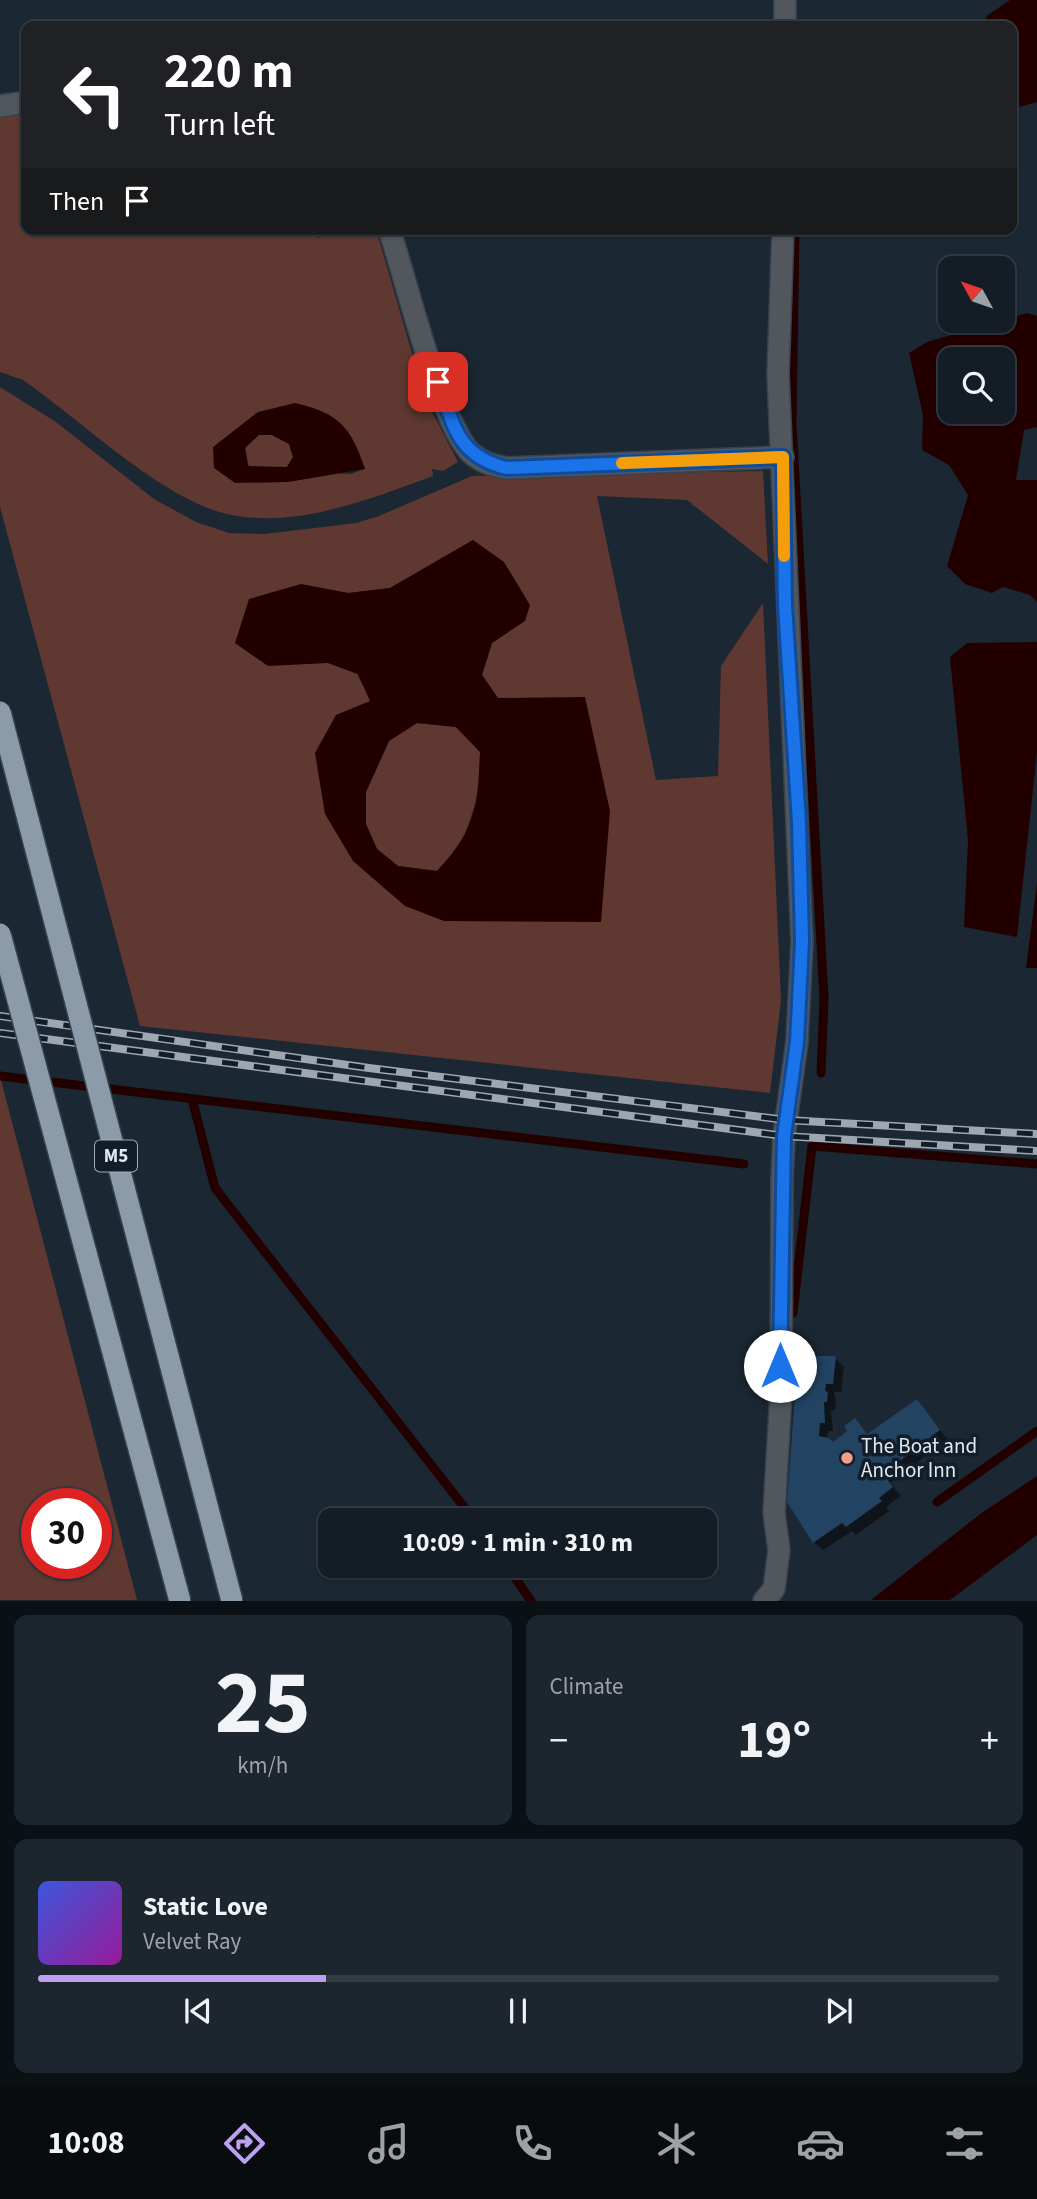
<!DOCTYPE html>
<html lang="en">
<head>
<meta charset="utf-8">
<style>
	:root { --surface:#141d26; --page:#1d262e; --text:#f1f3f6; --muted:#9da2a7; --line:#333b43; --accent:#bca0f2 }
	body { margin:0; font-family:"Source Sans 3",sans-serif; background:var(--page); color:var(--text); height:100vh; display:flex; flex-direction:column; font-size:26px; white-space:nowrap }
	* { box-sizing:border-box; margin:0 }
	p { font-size:23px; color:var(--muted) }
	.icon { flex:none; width:38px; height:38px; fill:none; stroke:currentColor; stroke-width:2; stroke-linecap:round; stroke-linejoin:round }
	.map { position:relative; height:1601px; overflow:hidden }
	.panel { display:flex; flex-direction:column; gap:14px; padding:14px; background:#0b1015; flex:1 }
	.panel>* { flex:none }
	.banner { position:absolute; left:21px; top:21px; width:996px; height:214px; border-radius:14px; box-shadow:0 2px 5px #0004,0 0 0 2px var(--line); background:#202124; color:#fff; overflow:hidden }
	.needle { width:46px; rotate:310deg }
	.buttons { position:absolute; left:938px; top:256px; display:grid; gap:14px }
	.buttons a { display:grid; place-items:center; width:77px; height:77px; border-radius:14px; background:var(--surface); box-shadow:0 2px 5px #0004,0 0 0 2px var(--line); font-size:35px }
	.speed { position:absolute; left:21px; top:1488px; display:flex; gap:14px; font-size:35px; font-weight:700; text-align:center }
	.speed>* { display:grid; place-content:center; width:91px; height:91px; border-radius:50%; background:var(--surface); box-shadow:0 2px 5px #0004,0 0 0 2px var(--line); line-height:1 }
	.speed .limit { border:10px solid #d22; background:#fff; color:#111 }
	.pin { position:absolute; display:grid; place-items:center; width:60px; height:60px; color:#fff; margin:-30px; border-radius:14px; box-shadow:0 4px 10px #0006 }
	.me { position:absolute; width:77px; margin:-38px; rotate:0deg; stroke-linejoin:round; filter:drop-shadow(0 0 5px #0008) }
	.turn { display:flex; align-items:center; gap:24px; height:147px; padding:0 28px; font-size:32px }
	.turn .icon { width:91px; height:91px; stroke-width:2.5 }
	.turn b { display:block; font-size:49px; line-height:60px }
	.then { display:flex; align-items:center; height:66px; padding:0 28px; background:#0003; gap:14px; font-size:26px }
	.big { font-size:52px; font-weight:700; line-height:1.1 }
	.panel .widget { flex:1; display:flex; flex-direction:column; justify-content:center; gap:10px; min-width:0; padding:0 24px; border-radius:14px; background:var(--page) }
	.panel .dial { align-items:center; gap:0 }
	.dial b { font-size:91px; line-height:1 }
	.song { display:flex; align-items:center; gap:21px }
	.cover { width:84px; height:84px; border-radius:10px; background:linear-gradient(135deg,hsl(230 70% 55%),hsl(300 70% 35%)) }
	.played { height:7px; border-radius:4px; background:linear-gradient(90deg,var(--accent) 30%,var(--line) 30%) }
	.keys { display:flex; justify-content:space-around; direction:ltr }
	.heat { display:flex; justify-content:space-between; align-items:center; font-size:38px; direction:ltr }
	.panel .tiles { flex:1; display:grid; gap:14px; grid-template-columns:1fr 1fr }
	.widget:last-child { grid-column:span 2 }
	.trip { position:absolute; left:318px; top:1508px; width:399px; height:70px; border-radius:14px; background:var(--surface); box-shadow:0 2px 5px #0004,0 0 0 2px var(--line); font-weight:700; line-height:70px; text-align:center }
	.tabs { display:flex; height:112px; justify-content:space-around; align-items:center; background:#080c0f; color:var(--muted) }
	.tabs .icon { width:49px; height:49px }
	.tabs .active { color:var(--accent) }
	.tabs b { font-size:32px; color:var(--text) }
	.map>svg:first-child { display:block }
	.green { fill:#5f3931; fill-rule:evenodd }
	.water { fill:#230000; fill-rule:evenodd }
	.shadow { fill:#0007 }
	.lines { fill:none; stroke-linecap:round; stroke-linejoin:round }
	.stream { stroke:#230000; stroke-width:9 }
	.building { fill:#224362 }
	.minor-casing { stroke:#37424d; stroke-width:24 }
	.minor { stroke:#51575d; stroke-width:21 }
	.rail-casing { stroke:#9ea6af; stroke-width:8 }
	.rail { stroke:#111d28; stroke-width:5; stroke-dasharray:16; stroke-linecap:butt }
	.highway-bridge-casing { stroke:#37424d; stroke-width:24; stroke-linecap:butt }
	.highway-bridge { stroke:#8c9ba9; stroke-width:21 }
	.route-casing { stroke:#114b97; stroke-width:18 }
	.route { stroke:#1a73e8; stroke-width:12 }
	.slow { stroke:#f59e0b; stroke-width:12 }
	.poi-dot { fill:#f49e8a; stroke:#111d28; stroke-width:2.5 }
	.labels { text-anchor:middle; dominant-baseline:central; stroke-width:7; stroke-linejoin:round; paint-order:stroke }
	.shield { fill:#111d28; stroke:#a3abb4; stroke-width:2 }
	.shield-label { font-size:19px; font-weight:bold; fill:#e1e8f0 }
	.poi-label { font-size:21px; fill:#e1e8f0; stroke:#111d28; text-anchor:start }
</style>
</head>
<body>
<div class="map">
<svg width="1037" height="1601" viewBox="0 0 1037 1601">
	<rect width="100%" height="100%" fill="#1b2732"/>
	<g class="green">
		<path d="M26,114V229H300L319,238L326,229H376L425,398L458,462L443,471L432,469L433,476C367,500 287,533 216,511C154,491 79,419 23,380L0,372V117ZM295,403L364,469L351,474L214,468Z"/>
		<path d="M0,387L56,422L154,499L196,522L229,533L265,534L356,523L379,516L472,476L763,471L768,564L687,500L597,496L656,780L718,776L721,666L763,603L781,1000L770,1093L140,1026L0,507ZM473,540L524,621L492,643L482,675L498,698L601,922L353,861L371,701L357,674L328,663L301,585L349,593L390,588Z"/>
		<polygon points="259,434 272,435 289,444 293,457 287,467 249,467 245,448"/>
		<polygon points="417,723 456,727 480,752 478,796 462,843 437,871 398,866 377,849 366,824 366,792 389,741"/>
		<path d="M0,1080H1L137,1600H0ZM96,1503V1563H37V1503Z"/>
	</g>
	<g class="water">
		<polygon points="1010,0 1037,0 1037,102 1012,109 1012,26 980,26 988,15"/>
		<path d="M1027,313L1037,316V427L1024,430L1016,480H1037V602L1030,595L1003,587L992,593L965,584L947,566L968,495L949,465L922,450L923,415L909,353L927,342ZM950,359H1003V411H950Z"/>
		<path d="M295,403C339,413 351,427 365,469L288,482L235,483L214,468L213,447L258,412ZM259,435H272L289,444L293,457L287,467L248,466L245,448Z"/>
		<path d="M473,540L504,562L530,605L525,621L492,643L482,675L498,698L585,697L610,811L601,922L444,921L405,906L353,861L325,814L315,753L336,715L370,701L358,674L328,663L268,666L235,643L249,599L301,584L348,593L390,588ZM417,723L456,727L480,752C478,806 475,831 437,871L398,866L377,849L366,824V792L389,741Z"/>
		<polygon points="1037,642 1037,752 1017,937 964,927 968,840 950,657 967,643"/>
		<polygon points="1037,883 1037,968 1026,968"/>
		<polygon points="1037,1476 1037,1535 950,1600 871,1600 980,1514"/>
	</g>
	<polygon class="shadow" points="800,1357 835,1358 844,1367 841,1392 834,1392 836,1402 835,1410 831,1410 833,1431 828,1431 827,1439 833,1444 850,1432 855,1420 868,1436 917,1401 947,1439 890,1483 901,1496 886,1507 889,1511 856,1535 852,1531 823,1550 814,1542"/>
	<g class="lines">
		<g class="stream">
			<polyline points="795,229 792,424 824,998 821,1073"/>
			<polyline points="0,1076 744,1164"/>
			<polyline points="192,1099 215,1188 475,1521"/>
			<polyline points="793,1313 812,1146 1037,1164"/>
			<polyline points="937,1502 1037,1431"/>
			<polyline points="507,1566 531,1601"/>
		</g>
	</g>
	<polygon class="building" points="798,1356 836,1356 833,1384 826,1384 825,1391 828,1392 827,1402 824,1402 825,1423 820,1423 819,1436 829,1438 833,1442 847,1431 844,1426 855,1418 867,1434 917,1399 940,1430 883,1474 893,1487 879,1498 882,1501 846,1527 842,1523 813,1543 787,1502"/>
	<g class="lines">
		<defs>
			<g id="minor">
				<polyline points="785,26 785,0"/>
				<polyline points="0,106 26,102"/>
				<path d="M389,229C406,278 440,423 471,453C482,463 493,465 506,468L783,457"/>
				<polyline points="764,1601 774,1589 779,1550 774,1513 781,1392 782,1181 784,1136 797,1042 802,942 778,374 783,229"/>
			</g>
		</defs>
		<use href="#minor" class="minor-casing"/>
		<use href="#minor" class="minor"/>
		<defs>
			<g id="rail">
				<polyline points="0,1016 369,1068 786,1120 1037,1134"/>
				<polyline points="0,1033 784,1136 1037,1151"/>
			</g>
		</defs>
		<use href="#rail" class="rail-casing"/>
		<use href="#rail" class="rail"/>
		<defs>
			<g id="highway-bridge">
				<polyline points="0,712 232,1601"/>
				<polyline points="0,934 180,1601"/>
			</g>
		</defs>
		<use href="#highway-bridge" class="highway-bridge-casing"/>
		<use href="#highway-bridge" class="highway-bridge"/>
	</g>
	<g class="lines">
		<defs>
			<path id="route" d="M438,382C454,425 457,456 506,468L783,457L785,605L799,822L802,942L797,1042L784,1136L780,1366"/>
		</defs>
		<use href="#route" class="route-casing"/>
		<use href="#route" class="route"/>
		<polyline class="slow" points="622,463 783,457 784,556"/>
	</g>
	<circle class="poi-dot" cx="847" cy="1458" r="7"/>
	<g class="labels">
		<rect class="shield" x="95" y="1140.5" width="42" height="31" rx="5"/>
		<g class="shield-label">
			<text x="116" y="1156">M5</text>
		</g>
		<g class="poi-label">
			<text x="861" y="1446">The Boat and<tspan x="861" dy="24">Anchor Inn</tspan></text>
		</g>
	</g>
</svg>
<div class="buttons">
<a><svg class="needle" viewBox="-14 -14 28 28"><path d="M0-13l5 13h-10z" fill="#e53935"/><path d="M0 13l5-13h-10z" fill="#9da2a7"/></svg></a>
<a><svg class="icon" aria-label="search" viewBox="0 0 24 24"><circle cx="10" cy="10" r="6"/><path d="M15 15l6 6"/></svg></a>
</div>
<div class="speed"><div class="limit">30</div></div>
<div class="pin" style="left:438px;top:382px;background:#d93025"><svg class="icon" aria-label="arrive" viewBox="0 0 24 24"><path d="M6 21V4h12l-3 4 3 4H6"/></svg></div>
<svg class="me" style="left:780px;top:1366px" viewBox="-20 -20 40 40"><circle r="19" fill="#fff"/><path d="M0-13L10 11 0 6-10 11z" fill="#1a73e8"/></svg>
<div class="trip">10:09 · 1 min · 310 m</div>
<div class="banner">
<div class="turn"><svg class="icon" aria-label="left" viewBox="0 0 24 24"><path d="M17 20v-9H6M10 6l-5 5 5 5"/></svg><div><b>220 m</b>Turn left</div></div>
<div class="then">Then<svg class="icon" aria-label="arrive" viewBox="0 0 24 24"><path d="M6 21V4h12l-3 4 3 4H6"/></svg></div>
</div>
</div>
<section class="panel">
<div class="tiles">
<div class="widget dial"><b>25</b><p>km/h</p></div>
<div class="widget"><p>Climate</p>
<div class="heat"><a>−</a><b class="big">19°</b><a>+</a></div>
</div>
<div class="widget">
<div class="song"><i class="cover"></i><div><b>Static Love</b><p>Velvet Ray</p></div></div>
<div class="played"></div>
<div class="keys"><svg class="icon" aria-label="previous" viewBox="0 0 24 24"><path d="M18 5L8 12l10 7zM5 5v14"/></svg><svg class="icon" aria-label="pause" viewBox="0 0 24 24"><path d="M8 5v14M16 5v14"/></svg><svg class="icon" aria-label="next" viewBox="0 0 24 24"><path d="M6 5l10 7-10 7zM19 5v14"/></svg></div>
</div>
</div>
</section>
<nav class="tabs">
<b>10:08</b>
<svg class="icon active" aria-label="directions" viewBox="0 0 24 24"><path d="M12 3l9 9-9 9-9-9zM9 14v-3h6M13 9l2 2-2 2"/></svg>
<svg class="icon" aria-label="music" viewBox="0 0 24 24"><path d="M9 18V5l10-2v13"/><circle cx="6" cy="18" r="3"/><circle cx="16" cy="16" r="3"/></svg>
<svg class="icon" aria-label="phone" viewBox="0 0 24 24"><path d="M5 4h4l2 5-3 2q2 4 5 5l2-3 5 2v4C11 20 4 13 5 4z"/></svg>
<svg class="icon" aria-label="climate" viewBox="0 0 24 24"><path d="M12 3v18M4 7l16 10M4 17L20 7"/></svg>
<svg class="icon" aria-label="car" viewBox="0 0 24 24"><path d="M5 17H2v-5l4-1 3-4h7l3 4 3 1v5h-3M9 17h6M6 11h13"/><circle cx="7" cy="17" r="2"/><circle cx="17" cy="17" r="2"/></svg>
<svg class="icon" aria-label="filters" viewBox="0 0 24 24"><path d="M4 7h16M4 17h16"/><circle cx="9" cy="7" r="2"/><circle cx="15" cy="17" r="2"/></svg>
</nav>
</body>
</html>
